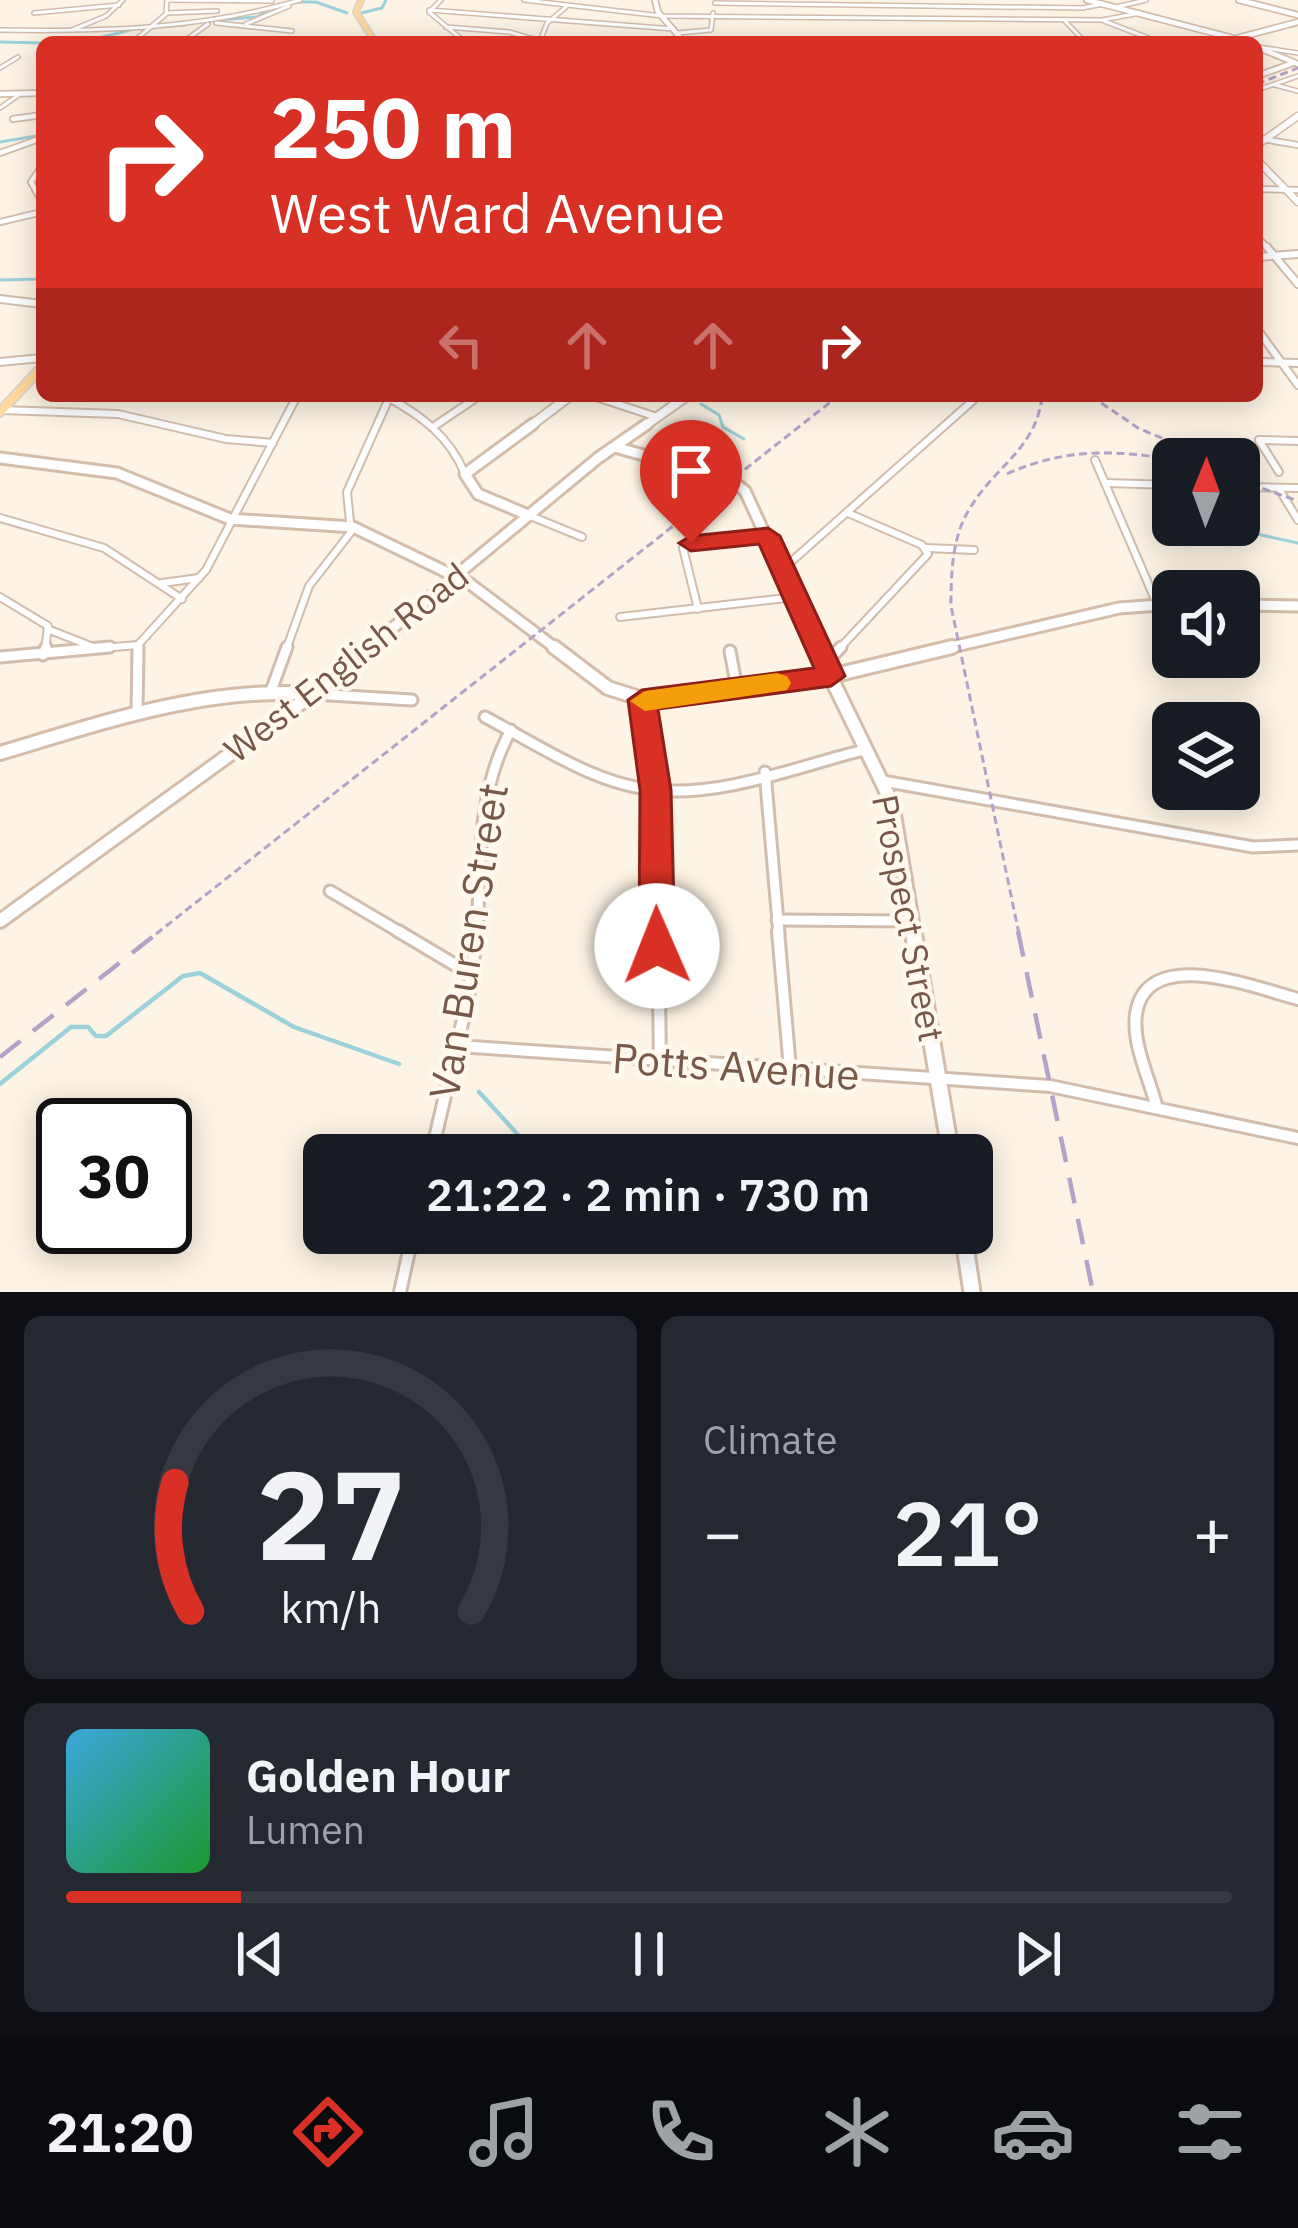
<!DOCTYPE html>
<html lang="en">
<head>
<meta charset="utf-8">
<style>
	:root { --surface:#171b24; --page:#242831; --text:#f1f3f6; --muted:#9ea1a6; --line:#363941; --accent:#d93025 }
	body { margin:0; font-family:"IBM Plex Sans",sans-serif; background:var(--page); color:var(--text); height:100vh; display:flex; flex-direction:column; font-size:45px; white-space:nowrap }
	* { box-sizing:border-box; margin:0 }
	p { font-size:39px; color:var(--muted) }
	.icon { flex:none; width:66px; height:66px; fill:none; stroke:currentColor; stroke-width:2; stroke-linecap:round; stroke-linejoin:round }
	.map { position:relative; height:1292px; overflow:hidden }
	.side { display:flex; flex-direction:column; gap:24px; padding:24px; background:#0d0f14; flex:1 }
	.side>* { flex:none }
	.hud { position:absolute; left:36px; top:36px; width:1227px; height:366px; border-radius:18px; box-shadow:0 6px 30px #0003; background:#d93025; color:#fff; overflow:hidden }
	.needle { width:78px; rotate:1deg }
	.buttons { position:absolute; left:1152px; top:438px; display:grid; gap:24px }
	.buttons a { display:grid; place-items:center; width:108px; height:108px; border-radius:18px; background:var(--surface); box-shadow:0 6px 30px #0003; font-size:60px }
	.speed { position:absolute; left:36px; top:1098px; display:flex; gap:24px; font-size:60px; font-weight:700; text-align:center }
	.speed>* { display:grid; place-content:center; width:156px; height:156px; border-radius:50%; background:var(--surface); box-shadow:0 6px 30px #0003; line-height:1 }
	.speed .limit { border:6px solid #111; border-radius:18px; background:#fff; color:#111 }
	.pin { position:absolute; display:grid; place-items:center; width:102px; height:102px; color:#fff; margin:-123px -51px; border-radius:50% 50% 50% 0; rotate:-45deg; box-shadow:0 0 12px #0007 }
	.pin .icon { rotate:45deg }
	.me { position:absolute; width:132px; margin:-66px; rotate:359deg; stroke-linejoin:round; filter:drop-shadow(0 0 9px #0008) }
	.turn { display:flex; align-items:center; gap:42px; height:252px; padding:0 36px; font-size:54px }
	.turn .icon { width:156px; height:156px; stroke-width:2.5 }
	.turn b { display:block; font-size:84px; line-height:102px }
	.lanes { display:flex; align-items:center; height:114px; padding:0 36px; background:#0003; justify-content:center; gap:60px; direction:ltr }
	.lanes .off { opacity:.35 }
	.big { font-size:90px; font-weight:600; line-height:1.1 }
	.side .tile { flex:1; display:flex; flex-direction:column; justify-content:center; gap:18px; min-width:0; padding:0 42px; border-radius:18px; background:var(--page) }
	.side .dial { align-items:center; gap:0 }
	.dial svg { height:312px; overflow:visible; fill:none; stroke:var(--line); stroke-width:7; stroke-linecap:round; text-anchor:middle }
	.dial text { fill:var(--text); stroke:none }
	.song { display:flex; align-items:center; gap:36px }
	.cover { width:144px; height:144px; border-radius:18px; background:linear-gradient(135deg,hsl(200 70% 55%),hsl(130 70% 35%)) }
	.played { height:12px; border-radius:6px; background:linear-gradient(90deg,var(--accent) 15%,var(--line) 15%) }
	.keys { display:flex; justify-content:space-around; direction:ltr }
	.heat { display:flex; justify-content:space-between; align-items:center; font-size:66px; direction:ltr }
	.side .tiles { flex:1; display:grid; gap:24px; grid-template-columns:1fr 1fr }
	.tile:last-child { grid-column:span 2 }
	.trip { position:absolute; left:303px; top:1134px; width:690px; height:120px; border-radius:18px; background:var(--surface); box-shadow:0 6px 30px #0003; font-weight:600; line-height:120px; text-align:center }
	.tab-bar { display:flex; height:192px; justify-content:space-around; align-items:center; background:#090b0e; color:var(--muted) }
	.tab-bar .icon { width:84px; height:84px }
	.tab-bar .active { color:var(--accent) }
	.tab-bar b { font-size:54px; color:var(--text) }
	.map>svg:first-child { display:block }
	.lines { fill:none; stroke-linecap:round; stroke-linejoin:round }
	.stream-far1 { stroke:#9dd1db; stroke-width:3 }
	.stream { stroke:#9dd1db; stroke-width:4.5 }
	.street-far4-casing { stroke:#d2bdad; stroke-width:6 }
	.street-far3-casing { stroke:#d2bdad; stroke-width:8 }
	.street-far2-casing { stroke:#d2bdad; stroke-width:10 }
	.street-far1-casing { stroke:#d2bdad; stroke-width:15 }
	.street-casing { stroke:#d2bdad; stroke-width:16 }
	.secondary-far5-casing { stroke:#d5bdaa; stroke-width:8 }
	.secondary-far4-casing { stroke:#d5bdaa; stroke-width:9 }
	.secondary-far3-casing { stroke:#d5bdaa; stroke-width:12 }
	.secondary-far2-casing { stroke:#d5bdaa; stroke-width:15 }
	.secondary-far1-casing { stroke:#d5bdaa; stroke-width:18 }
	.secondary-casing { stroke:#d5bdaa; stroke-width:21 }
	.primary-far1-casing { stroke:#dcd4cf; stroke-width:8 }
	.primary-casing { stroke:#dcd4cf; stroke-width:12 }
	.street-far4 { stroke:#fff; stroke-width:3 }
	.street-far3 { stroke:#fff; stroke-width:4.5 }
	.street-far2 { stroke:#fff; stroke-width:6 }
	.street-far1 { stroke:#fff; stroke-width:9 }
	.street { stroke:#fff; stroke-width:10 }
	.secondary-far5 { stroke:#fff; stroke-width:4.5 }
	.secondary-far4 { stroke:#fff; stroke-width:6 }
	.secondary-far3 { stroke:#fff; stroke-width:8 }
	.secondary-far2 { stroke:#fff; stroke-width:9 }
	.secondary-far1 { stroke:#fff; stroke-width:12 }
	.secondary { stroke:#fff; stroke-width:15 }
	.primary-far1 { stroke:#ffd99a; stroke-width:4.5 }
	.primary { stroke:#ffd99a; stroke-width:8 }
	.rail-far1 { stroke:#b6a2c8; stroke-width:3; stroke-dasharray:8 4.5; stroke-linecap:butt }
	.rail { stroke:#b6a2c8; stroke-width:4.5; stroke-dasharray:26 16; stroke-linecap:butt }
	.route { fill:#d93025; stroke:#8d1f18; stroke-width:3 }
	.slow { fill:#f59e0b }
	.labels { text-anchor:middle; dominant-baseline:central; stroke-width:9; stroke-linejoin:round; paint-order:stroke }
	.street-label { font-size:36px; fill:#785948; stroke:#fff8ec }
	.near-street-label { font-size:42px; fill:#785948; stroke:#fff8ec }
</style>
</head>
<body>
<div class="map">
<svg width="1298" height="1292" viewBox="0 0 1298 1292">
	<rect width="100%" height="100%" fill="#fdf4e5"/>
	<g class="lines">
		<g class="stream-far1">
			<polyline points="298,2 316,2 347,13"/>
			<polyline points="361,13 382,8 386,0"/>
			<polyline points="218,20 257,17 271,9"/>
			<polyline points="164,26 185,25"/>
			<polyline points="0,42 42,43"/>
			<polyline points="83,42 138,28"/>
			<polyline points="0,142 42,135"/>
			<polyline points="0,280 42,279"/>
			<polyline points="701,404 719,415 723,427 744,439"/>
			<polyline points="1215,525 1298,543"/>
		</g>
		<g class="stream">
			<polyline points="0,1084 71,1027 88,1027 96,1036 106,1036 183,976 200,973 294,1027 399,1064"/>
			<polyline points="479,1092 520,1137 550,1155"/>
		</g>
		<defs>
			<g id="street-far4">
				<polyline points="167,0 272,1"/>
				<polyline points="441,0 429,12 465,42"/>
				<polyline points="524,0 662,16 1102,20 1140,13"/>
				<polyline points="715,3 1082,8 1103,4"/>
				<polyline points="1116,7 1146,0"/>
				<polyline points="429,10 674,29"/>
				<polyline points="34,13 119,5"/>
				<polyline points="167,13 217,11"/>
				<polyline points="1065,21 1085,42"/>
				<polyline points="1104,21 1159,42"/>
				<polyline points="216,23 292,31"/>
				<polyline points="246,24 289,6"/>
				<polyline points="446,27 509,32 540,41"/>
				<path d="M0,30C102,32 202,29 300,0"/>
				<polyline points="72,30 106,16 123,0"/>
				<polyline points="677,33 711,30 713,13"/>
				<polyline points="540,41 547,23 566,7"/>
				<polyline points="133,42 166,14 167,0"/>
				<polyline points="183,42 208,24"/>
				<polyline points="1113,42 1145,38"/>
				<polyline points="1258,47 1298,53"/>
				<polyline points="0,68 18,57"/>
				<polyline points="1275,85 1298,91"/>
				<polyline points="1257,90 1298,76"/>
				<polyline points="0,108 20,94"/>
			</g>
			<g id="street-far3">
				<polyline points="13,119 42,115"/>
				<polyline points="1257,138 1298,145"/>
				<polyline points="0,153 42,138"/>
				<polyline points="42,166 31,182 42,202"/>
				<polyline points="1257,189 1298,190"/>
				<polyline points="0,222 42,212"/>
				<polyline points="1257,236 1269,250"/>
			</g>
			<g id="street-far2">
				<polyline points="1267,247 1298,284"/>
				<polyline points="1257,257 1298,254"/>
				<polyline points="0,299 42,304"/>
				<polyline points="1257,329 1298,385"/>
				<polyline points="0,362 42,358"/>
				<polyline points="1257,362 1298,363"/>
				<polyline points="593,396 657,417"/>
				<path d="M387,397C421,415 450,437 465,474"/>
				<polyline points="2,410 118,414 226,439 273,443"/>
				<polyline points="433,427 479,396"/>
				<polyline points="1259,440 1298,441"/>
				<polyline points="1259,440 1279,472"/>
				<polyline points="1095,460 1157,604"/>
				<polyline points="1106,483 1173,485"/>
				<polyline points="1239,487 1298,488"/>
				<polyline points="1279,489 1298,520"/>
				<polyline points="528,515 582,537"/>
				<polyline points="0,518 104,548 182,599"/>
				<polyline points="927,548 974,550"/>
				<polyline points="784,568 978,396"/>
				<polyline points="162,583 199,578"/>
				<polyline points="0,597 48,626 45,650"/>
				<polyline points="698,609 683,548 767,536"/>
				<polyline points="620,617 795,597"/>
				<polyline points="50,630 93,647"/>
				<polyline points="76,650 138,645 206,570 297,396"/>
				<polyline points="138,650 138,645"/>
				<polyline points="286,650 309,586 351,532 347,492 390,396"/>
				<polyline points="838,650 928,554 922,545 848,513"/>
			</g>
			<g id="street-far1">
				<polyline points="730,651 737,689"/>
				<polyline points="43,655 46,647"/>
				<polyline points="0,657 110,647"/>
				<polyline points="826,663 841,647"/>
				<polyline points="271,691 287,647"/>
				<polyline points="313,694 412,700"/>
				<polyline points="642,700 655,790 658,934"/>
				<polyline points="137,713 138,647"/>
				<path d="M485,717C538,745 594,784 655,790C724,797 798,766 864,750"/>
				<polyline points="765,772 779,934"/>
				<polyline points="883,781 1253,847 1298,845"/>
				<polyline points="330,891 403,934"/>
				<polyline points="777,920 911,921"/>
				<path d="M477,934C481,864 476,793 511,730"/>
			</g>
			<g id="street">
				<polyline points="398,931 472,975"/>
				<polyline points="658,931 660,1061"/>
				<polyline points="778,931 790,1069"/>
				<polyline points="457,1046 1050,1086 1298,1138"/>
				<path d="M1156,1105C1149,1077 1132,1044 1136,1014C1146,944 1256,988 1298,999"/>
				<polyline points="431,1155 468,998 477,931"/>
				<polyline points="400,1292 413,1233"/>
			</g>
			<g id="secondary-far5">
				<polyline points="655,0 658,12 684,42"/>
				<polyline points="1087,0 1248,42"/>
				<polyline points="1239,0 1298,15"/>
				<polyline points="1237,38 1298,22"/>
				<polyline points="614,42 638,42"/>
				<polyline points="1257,47 1298,64"/>
				<polyline points="1257,76 1293,63"/>
				<polyline points="0,94 42,93"/>
			</g>
			<g id="secondary-far4">
				<polyline points="1257,145 1298,116"/>
				<polyline points="1257,160 1298,202"/>
			</g>
			<g id="secondary-far3">
				<polyline points="529,427 570,396"/>
				<polyline points="643,427 687,396"/>
			</g>
			<g id="secondary-far2">
				<polyline points="615,447 731,480 745,491 818,650"/>
				<polyline points="0,458 117,473 230,519 353,527 469,583 558,650"/>
				<polyline points="528,515 478,494 465,474 533,424"/>
				<polyline points="1239,605 1298,606"/>
				<polyline points="366,650 598,458 647,424"/>
				<polyline points="939,650 1119,608 1173,604"/>
			</g>
			<g id="secondary-far1">
				<polyline points="554,647 608,688 649,701 831,676 952,647"/>
				<polyline points="816,647 892,803 914,934"/>
				<path d="M0,753C101,723 206,686 313,694"/>
				<polyline points="0,921 313,694 369,647"/>
			</g>
			<g id="secondary">
				<polyline points="913,931 951,1155"/>
				<polyline points="963,1233 972,1292"/>
			</g>
			<polyline id="primary-far1" points="361,0 356,12 375,42"/>
			<polyline id="primary" points="0,412 42,367"/>
		</defs>
		<use href="#street-far4" class="street-far4-casing"/>
		<use href="#street-far3" class="street-far3-casing"/>
		<use href="#street-far2" class="street-far2-casing"/>
		<use href="#street-far1" class="street-far1-casing"/>
		<use href="#street" class="street-casing"/>
		<use href="#secondary-far5" class="secondary-far5-casing"/>
		<use href="#secondary-far4" class="secondary-far4-casing"/>
		<use href="#secondary-far3" class="secondary-far3-casing"/>
		<use href="#secondary-far2" class="secondary-far2-casing"/>
		<use href="#secondary-far1" class="secondary-far1-casing"/>
		<use href="#secondary" class="secondary-casing"/>
		<use href="#primary-far1" class="primary-far1-casing"/>
		<use href="#primary" class="primary-casing"/>
		<use href="#street-far4" class="street-far4"/>
		<use href="#street-far3" class="street-far3"/>
		<use href="#street-far2" class="street-far2"/>
		<use href="#street-far1" class="street-far1"/>
		<use href="#street" class="street"/>
		<use href="#secondary-far5" class="secondary-far5"/>
		<use href="#secondary-far4" class="secondary-far4"/>
		<use href="#secondary-far3" class="secondary-far3"/>
		<use href="#secondary-far2" class="secondary-far2"/>
		<use href="#secondary-far1" class="secondary-far1"/>
		<use href="#secondary" class="secondary"/>
		<use href="#primary-far1" class="primary-far1"/>
		<use href="#primary" class="primary"/>
		<g class="rail-far1">
			<polyline points="1257,84 1298,68"/>
			<polyline points="1091,396 1138,428 1211,459"/>
			<path d="M1007,474C1061,449 1115,449 1173,460"/>
			<polyline points="1239,480 1298,501"/>
			<polyline points="156,934 838,396"/>
			<path d="M1019,934L951,606C951,572 952,534 972,505C997,465 1037,447 1042,396"/>
		</g>
		<g class="rail">
			<polyline points="1018,931 1093,1292"/>
			<polyline points="0,1057 160,931"/>
		</g>
	</g>
	<polygon class="route" points="768,528 780,536 845,676 831,686 658,709 671,790 675,946 669,956 657,961 645,956 639,946 640,790 628,700 642,690 814,668 759,544 691,551 679,543 691,536"/>
	<polygon class="slow" points="777,673 787,676 791,683 787,690 645,711 630,701 645,691"/>
	<g class="labels">
		<g class="street-label">
			<text transform="translate(346 662) rotate(-38)">West English Road</text>
			<text transform="translate(909 918) rotate(79)">Prospect Street</text>
		</g>
		<g class="near-street-label">
			<text transform="translate(468 941) rotate(-81)">Van Buren Street</text>
			<text transform="translate(736 1066) rotate(4)">Potts Avenue</text>
		</g>
	</g>
</svg>
<div class="buttons">
<a><svg class="needle" viewBox="-14 -14 28 28"><path d="M0-13l5 13h-10z" fill="#e53935"/><path d="M0 13l5-13h-10z" fill="#9ea1a6"/></svg></a>
<a><svg class="icon" aria-label="sound" viewBox="0 0 24 24"><path d="M4 9h4l5-4v14l-5-4H4zM17 9q2 3 0 6"/></svg></a>
<a><svg class="icon" aria-label="layers" viewBox="0 0 24 24"><path d="M12 4l9 5-9 5-9-5zM3 14l9 5 9-5"/></svg></a>
</div>
<div class="speed"><div class="limit">30</div></div>
<div class="pin" style="left:691px;top:543px;background:#d93025"><svg class="icon" aria-label="arrive" viewBox="0 0 24 24"><path d="M6 21V4h12l-3 4 3 4H6"/></svg></div>
<svg class="me" style="left:657px;top:946px" viewBox="-20 -20 40 40"><circle r="19" fill="#fff"/><path d="M0-13L10 11 0 6-10 11z" fill="#d93025"/></svg>
<div class="trip">21:22 · 2 min · 730 m</div>
<div class="hud">
<div class="turn"><svg class="icon" aria-label="right" viewBox="0 0 24 24"><path d="M7 20v-9h11M14 6l5 5-5 5"/></svg><div><b>250 m</b>West Ward Avenue</div></div>
<div class="lanes"><svg class="icon off" aria-label="left" viewBox="0 0 24 24"><path d="M17 20v-9H6M10 6l-5 5 5 5"/></svg><svg class="icon off" aria-label="ahead" viewBox="0 0 24 24"><path d="M12 20V5M6 11l6-6 6 6"/></svg><svg class="icon off" aria-label="ahead" viewBox="0 0 24 24"><path d="M12 20V5M6 11l6-6 6 6"/></svg><svg class="icon" aria-label="right" viewBox="0 0 24 24"><path d="M7 20v-9h11M14 6l5 5-5 5"/></svg></div>
</div>
</div>
<section class="side">
<div class="tiles">
<div class="tile dial"><svg viewBox="0 0 100 80">
<path d="M14 69A42 42 0 1 1 86 69"/>
<path d="M14 69A42 42 0 0 1 10 36" stroke="#d93025"/>
<text x="50" y="56" font-size="32" font-weight="700">27</text>
<text x="50" y="72" font-size="11">km/h</text>
</svg></div>
<div class="tile"><p>Climate</p>
<div class="heat"><a>−</a><b class="big">21°</b><a>+</a></div>
</div>
<div class="tile">
<div class="song"><i class="cover"></i><div><b>Golden Hour</b><p>Lumen</p></div></div>
<div class="played"></div>
<div class="keys"><svg class="icon" aria-label="previous" viewBox="0 0 24 24"><path d="M18 5L8 12l10 7zM5 5v14"/></svg><svg class="icon" aria-label="pause" viewBox="0 0 24 24"><path d="M8 5v14M16 5v14"/></svg><svg class="icon" aria-label="next" viewBox="0 0 24 24"><path d="M6 5l10 7-10 7zM19 5v14"/></svg></div>
</div>
</div>
</section>
<nav class="tab-bar">
<b>21:20</b>
<svg class="icon active" aria-label="directions" viewBox="0 0 24 24"><path d="M12 3l9 9-9 9-9-9zM9 14v-3h6M13 9l2 2-2 2"/></svg>
<svg class="icon" aria-label="music" viewBox="0 0 24 24"><path d="M9 18V5l10-2v13"/><circle cx="6" cy="18" r="3"/><circle cx="16" cy="16" r="3"/></svg>
<svg class="icon" aria-label="phone" viewBox="0 0 24 24"><path d="M5 4h4l2 5-3 2q2 4 5 5l2-3 5 2v4C11 20 4 13 5 4z"/></svg>
<svg class="icon" aria-label="climate" viewBox="0 0 24 24"><path d="M12 3v18M4 7l16 10M4 17L20 7"/></svg>
<svg class="icon" aria-label="car" viewBox="0 0 24 24"><path d="M5 17H2v-5l4-1 3-4h7l3 4 3 1v5h-3M9 17h6M6 11h13"/><circle cx="7" cy="17" r="2"/><circle cx="17" cy="17" r="2"/></svg>
<svg class="icon" aria-label="filters" viewBox="0 0 24 24"><path d="M4 7h16M4 17h16"/><circle cx="9" cy="7" r="2"/><circle cx="15" cy="17" r="2"/></svg>
</nav>
</body>
</html>
